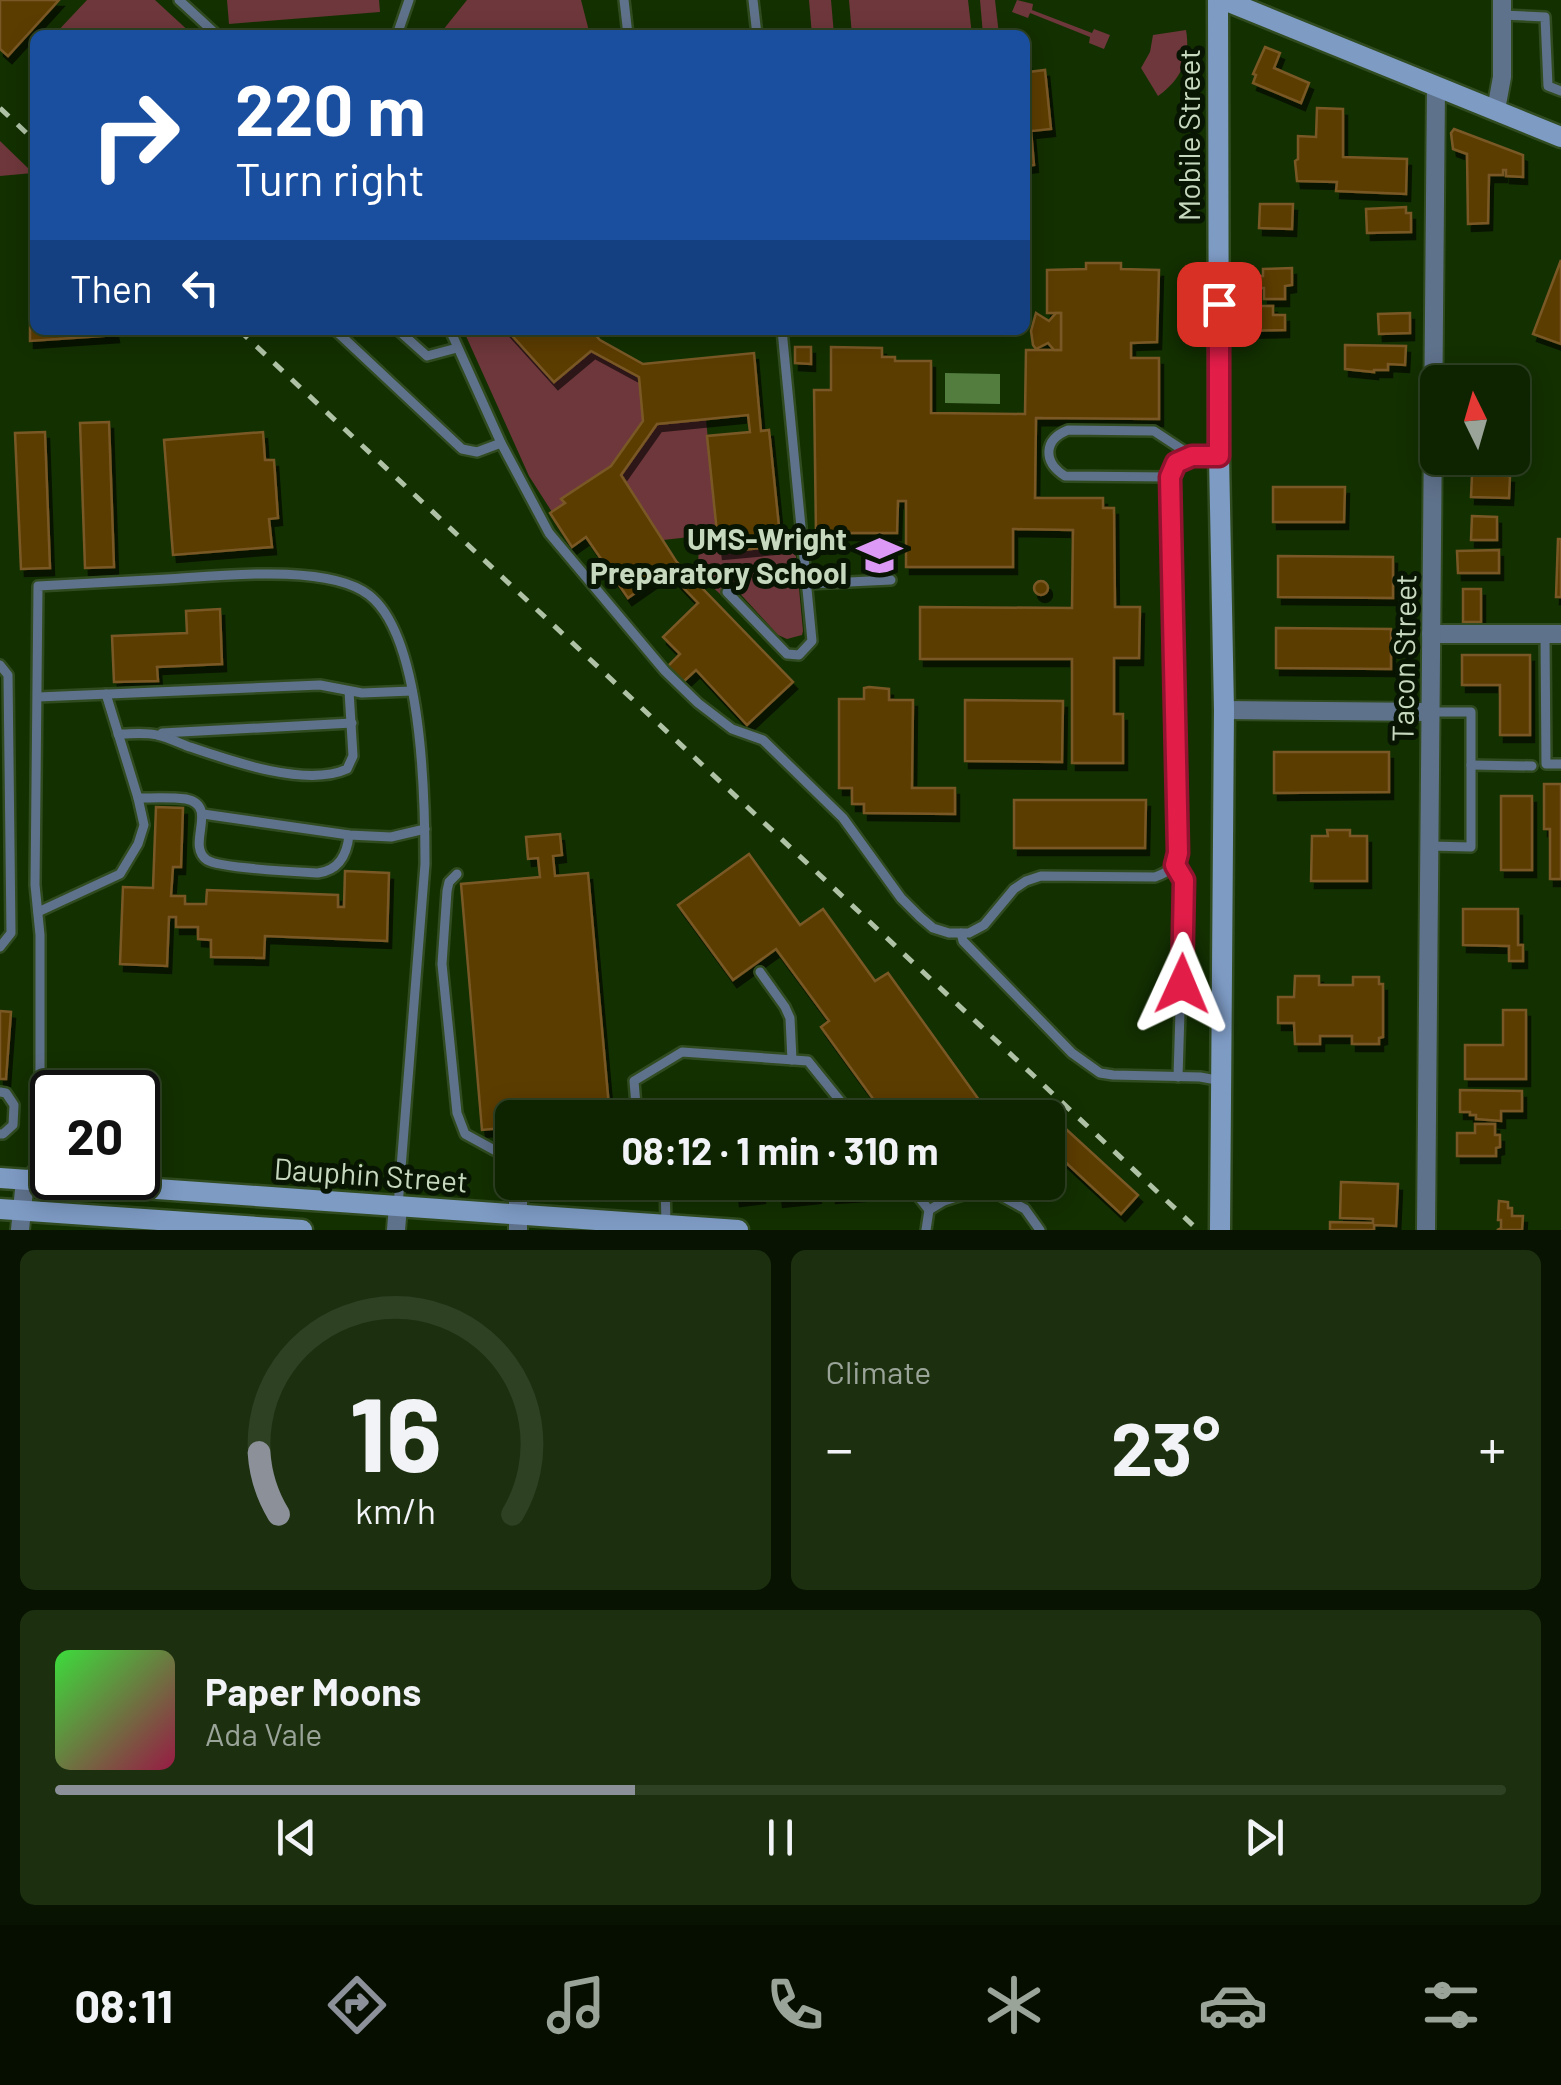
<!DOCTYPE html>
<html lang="en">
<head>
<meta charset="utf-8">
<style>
	:root { --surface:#0e2401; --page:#1c3010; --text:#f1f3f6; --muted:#9ba499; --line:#2e4123; --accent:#8c9099 }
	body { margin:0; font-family:Barlow,sans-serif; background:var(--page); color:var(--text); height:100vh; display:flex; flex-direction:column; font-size:38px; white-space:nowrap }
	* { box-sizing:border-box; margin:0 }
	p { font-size:32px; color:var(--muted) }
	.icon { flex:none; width:55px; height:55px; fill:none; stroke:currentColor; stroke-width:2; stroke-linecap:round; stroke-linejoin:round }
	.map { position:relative; height:1230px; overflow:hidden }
	.sheet { display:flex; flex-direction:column; gap:20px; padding:20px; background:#081401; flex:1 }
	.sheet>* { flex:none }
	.top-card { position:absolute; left:30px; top:30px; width:1000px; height:305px; border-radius:15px; box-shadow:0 5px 25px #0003,0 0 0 2px var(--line); background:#1a4fa0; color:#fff; overflow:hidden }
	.needle { width:65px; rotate:355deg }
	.buttons { position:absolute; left:1420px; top:365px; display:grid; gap:20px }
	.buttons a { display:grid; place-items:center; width:110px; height:110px; border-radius:15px; background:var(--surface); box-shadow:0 5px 25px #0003,0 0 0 2px var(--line); font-size:50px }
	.speed { position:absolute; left:30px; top:1070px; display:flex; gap:20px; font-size:50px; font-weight:700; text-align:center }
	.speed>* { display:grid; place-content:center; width:130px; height:130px; border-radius:50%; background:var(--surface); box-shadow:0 5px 25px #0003,0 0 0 2px var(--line); line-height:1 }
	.speed .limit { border:5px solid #111; border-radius:15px; background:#fff; color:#111 }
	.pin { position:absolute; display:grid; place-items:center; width:85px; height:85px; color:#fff; margin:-42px; border-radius:20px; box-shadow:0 5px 15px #0006 }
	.me { position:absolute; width:110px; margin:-55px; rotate:1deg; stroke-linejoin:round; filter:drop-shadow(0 0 8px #0008) }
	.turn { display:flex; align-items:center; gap:35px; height:210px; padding:0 40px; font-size:45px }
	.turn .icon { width:130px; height:130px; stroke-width:2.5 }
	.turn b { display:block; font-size:70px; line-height:85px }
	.then { display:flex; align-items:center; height:95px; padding:0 40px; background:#0003; gap:20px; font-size:38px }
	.big { font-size:75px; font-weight:700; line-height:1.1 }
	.sheet .widget { flex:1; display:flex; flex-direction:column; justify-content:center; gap:15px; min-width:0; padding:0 35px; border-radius:15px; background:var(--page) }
	.sheet .dial { align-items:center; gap:0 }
	.dial svg { height:260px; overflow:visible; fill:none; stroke:var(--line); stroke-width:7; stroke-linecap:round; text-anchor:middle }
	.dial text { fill:var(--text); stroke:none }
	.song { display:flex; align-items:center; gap:30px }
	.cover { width:120px; height:120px; border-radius:15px; background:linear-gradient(135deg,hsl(120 70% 55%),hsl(340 70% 35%)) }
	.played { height:10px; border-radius:5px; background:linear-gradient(90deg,var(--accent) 40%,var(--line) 40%) }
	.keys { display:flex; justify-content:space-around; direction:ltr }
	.heat { display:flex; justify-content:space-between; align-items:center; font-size:55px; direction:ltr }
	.sheet .tiles { flex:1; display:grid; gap:20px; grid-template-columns:1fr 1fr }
	.widget:last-child { grid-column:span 2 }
	.trip { position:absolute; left:495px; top:1100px; width:570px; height:100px; border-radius:15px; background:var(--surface); box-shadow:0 5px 25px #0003,0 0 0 2px var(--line); font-weight:700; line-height:100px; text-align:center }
	.tab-bar { display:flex; height:160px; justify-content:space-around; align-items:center; background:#060e00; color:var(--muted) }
	.tab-bar .icon { width:70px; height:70px }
	.tab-bar .current { color:var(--accent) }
	.tab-bar b { font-size:45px; color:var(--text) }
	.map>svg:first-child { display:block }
	.green { fill:#6e373b }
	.water { fill:#537c3f }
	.building { fill:#5c3d00; stroke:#7a5925; stroke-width:2.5; filter:url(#shadow) }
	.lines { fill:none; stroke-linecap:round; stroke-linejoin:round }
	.lane-casing { stroke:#304b1f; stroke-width:14 }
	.street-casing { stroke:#304b1f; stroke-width:22 }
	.secondary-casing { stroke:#304b1f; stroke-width:25 }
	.lane { stroke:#5f728b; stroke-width:9 }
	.street { stroke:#5f728b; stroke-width:18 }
	.secondary { stroke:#7e9bc4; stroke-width:20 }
	.rail { stroke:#afc2a6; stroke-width:5; stroke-dasharray:12 12; stroke-linecap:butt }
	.route-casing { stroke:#92132f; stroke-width:25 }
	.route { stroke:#e11d48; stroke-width:18 }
	.labels { text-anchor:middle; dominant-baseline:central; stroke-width:10; stroke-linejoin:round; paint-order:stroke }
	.street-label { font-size:30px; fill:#c6d8be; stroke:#081503 }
	.poi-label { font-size:30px; font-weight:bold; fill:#c6d8be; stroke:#081503; text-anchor:end }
</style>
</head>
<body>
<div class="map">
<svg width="1561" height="1230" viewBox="0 0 1561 1230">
	<defs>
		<filter id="shadow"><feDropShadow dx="4" dy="7" stdDeviation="0" flood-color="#0009"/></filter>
	</defs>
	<rect width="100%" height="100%" fill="#133001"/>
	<g class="green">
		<polygon points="87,0 155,0 193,35 54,35"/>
		<polygon points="227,0 379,0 380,12 229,24"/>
		<polygon points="467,0 581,0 590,35 439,35"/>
		<polygon points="809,0 831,0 834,35 812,35"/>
		<polygon points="849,0 968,0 972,35 852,35"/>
		<polygon points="980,0 995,0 999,35 983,35"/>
		<polygon points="1017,0 1033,4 1032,10 1092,33 1094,29 1110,35 1104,49 1089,43 1090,37 1030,13 1028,18 1012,12"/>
		<path d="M1186,30C1191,58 1181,80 1158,96L1141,68L1150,52L1153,35Z"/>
		<polygon points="0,141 33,173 0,176"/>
		<polygon points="473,330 505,330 554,382 591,351 639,377 643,421 610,466 562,498 565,503 552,512 529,476 466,336"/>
		<polygon points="706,419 717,534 663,540 621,475 657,424"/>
		<path d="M781,544L796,556L803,631L802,635L787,639L778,635L733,586L722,596C709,583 695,572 699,552L780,547Z"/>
	</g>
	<polygon class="water" points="945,373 1000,374 1000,404 945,403"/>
	<g class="building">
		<polygon points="0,0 59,0 8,56 0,49"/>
		<polygon points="1025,41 1028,72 1045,70 1051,129 1031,131 1034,165 1025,166"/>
		<polygon points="1265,47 1280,53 1274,68 1309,83 1301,103 1253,83 1256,75 1253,74"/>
		<polygon points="1317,108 1343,109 1343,157 1407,159 1406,194 1336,191 1337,182 1297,181 1295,161 1298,159 1298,136 1316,137"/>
		<polygon points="1454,129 1523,155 1523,177 1506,176 1506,170 1503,170 1503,175 1489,175 1488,223 1468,224 1467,154 1453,149 1451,133"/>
		<polygon points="1260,204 1293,204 1292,229 1259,228"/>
		<polygon points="1406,207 1406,213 1411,213 1411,232 1367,233 1366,209"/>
		<polygon points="1561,260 1561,344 1533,334"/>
		<polygon points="1086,263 1121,263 1121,269 1159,270 1157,342 1131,343 1131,358 1159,358 1159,419 1036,418 1035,498 1103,498 1103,508 1114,508 1115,607 1140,607 1139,658 1114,658 1114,714 1123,714 1123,763 1072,763 1072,659 920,659 920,607 1072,608 1073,530 1013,529 1013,567 906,567 906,501 898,501 897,533 816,533 814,390 831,390 831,347 882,348 882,357 895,357 895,361 931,361 931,413 1025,414 1026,350 1061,350 1061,313 1047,313 1047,270 1086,269"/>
		<polygon points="1292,268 1292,285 1285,286 1285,299 1264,299 1264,288 1259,288 1259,276 1263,276 1263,269"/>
		<polygon points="33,296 35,296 35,330 114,330 115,335 30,341 30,325 35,325"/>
		<polygon points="1241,306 1273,306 1273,315 1285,315 1285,330 1242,331"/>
		<polygon points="1036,313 1049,321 1056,313 1061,313 1061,350 1054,350 1048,343 1036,349 1033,345 1031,331"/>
		<polygon points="1410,313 1410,333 1379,334 1378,314"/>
		<polygon points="507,330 591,330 600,340 643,364 754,353 761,431 769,430 781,546 719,552 707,436 750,432 748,415 657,424 621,475 676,561 793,682 747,725 696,670 682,683 667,667 680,654 663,637 698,603 667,571 628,598 586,537 572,547 550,513 565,503 561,499 611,466 643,421 639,377 591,351 554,382"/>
		<polygon points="1345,345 1406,346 1405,365 1388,364 1388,370 1374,370 1374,372 1345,369"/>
		<polygon points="795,347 811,347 811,364 795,363"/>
		<polygon points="109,422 114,567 85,568 80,423"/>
		<polygon points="45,432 50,568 21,569 15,433"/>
		<polygon points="263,432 265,460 274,460 278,518 269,519 272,547 173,555 164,440"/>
		<polygon points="1512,454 1515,454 1515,465 1457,465 1457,458 1512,458"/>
		<polygon points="1472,475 1510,476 1509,498 1471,497"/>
		<polygon points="1273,487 1345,487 1344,522 1273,522"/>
		<polygon points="1472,516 1497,517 1497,540 1471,540"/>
		<polygon points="1558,539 1561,539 1561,597 1556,597"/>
		<polygon points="1499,550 1499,573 1458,573 1457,551"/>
		<polygon points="1278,556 1393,557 1393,598 1278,597"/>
		<circle cx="1041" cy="588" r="7"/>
		<rect x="1463" y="589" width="18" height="33"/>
		<polygon points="220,609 222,664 157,667 158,681 114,682 112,636 187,633 186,611"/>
		<polygon points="1276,628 1391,629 1391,669 1276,668"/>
		<polygon points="1462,655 1530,655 1530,735 1500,735 1500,685 1462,685"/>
		<polygon points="869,687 889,689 889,700 913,700 912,788 955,788 955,814 864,813 864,804 852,804 852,788 839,788 839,699 864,699 864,688"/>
		<polygon points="965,700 1063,701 1062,762 965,761"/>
		<polygon points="1274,752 1389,752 1389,792 1274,793"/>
		<polygon points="1544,784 1561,784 1561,879 1550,879 1550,829 1544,829"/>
		<rect x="1501" y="796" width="31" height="74"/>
		<polygon points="1014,800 1146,800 1145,848 1014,848"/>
		<polygon points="156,807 183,808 181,867 173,867 171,896 185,896 185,904 206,904 207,890 338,895 338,907 344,907 345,871 389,873 387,941 265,936 264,958 211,957 211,940 198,939 198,927 176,927 176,917 169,917 167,966 120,964 123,887 153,888"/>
		<polygon points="1327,830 1350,830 1350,836 1367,836 1367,881 1311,881 1312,836 1328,836"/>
		<polygon points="560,834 562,855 553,856 555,876 588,873 610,1118 512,1118 512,1127 482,1130 461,884 540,877 538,858 528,859 526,837"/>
		<polygon points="749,854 800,925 823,909 875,981 888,973 992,1118 887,1118 821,1027 829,1021 776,949 733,980 678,905"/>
		<polygon points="1463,909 1518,909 1518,945 1523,945 1523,961 1509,961 1509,946 1463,945"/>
		<polygon points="1295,976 1319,976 1319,985 1353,985 1353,977 1379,977 1379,984 1383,984 1383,1037 1379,1038 1379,1044 1352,1044 1352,1036 1320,1036 1320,1044 1295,1044 1294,1023 1278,1023 1278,997 1294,997"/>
		<polygon points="1503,1010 1526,1010 1526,1079 1465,1079 1465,1045 1503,1045"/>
		<polygon points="0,1011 11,1012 6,1079 0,1079"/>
		<polygon points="1460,1090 1522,1091 1522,1111 1501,1111 1501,1121 1476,1119 1476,1115 1470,1115 1470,1112 1460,1112"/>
		<polygon points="1055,1119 1138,1195 1121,1214 1048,1146 1048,1127"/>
		<polygon points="1475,1124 1495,1124 1495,1135 1500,1135 1500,1147 1496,1148 1496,1156 1457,1156 1457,1133 1475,1133"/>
		<polygon points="734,1182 759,1182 761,1196 736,1199"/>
		<polygon points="777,1182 816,1182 817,1196 779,1200"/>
		<polygon points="831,1182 860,1182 861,1194 832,1196"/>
		<polygon points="1341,1182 1398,1184 1396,1226 1374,1225 1374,1230 1330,1230 1330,1222 1373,1223 1373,1219 1340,1218"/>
		<polygon points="1499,1201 1508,1202 1508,1208 1512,1208 1512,1216 1523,1216 1522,1230 1497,1230 1501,1228 1501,1220 1498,1220"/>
	</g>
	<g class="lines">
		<defs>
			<g id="lane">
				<polyline points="179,0 217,35"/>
				<polyline points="624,0 628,35"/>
				<polyline points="753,0 757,35"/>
				<polyline points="1502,15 1545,17 1548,86 1561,91"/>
				<polyline points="397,35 409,0"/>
				<polyline points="335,330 462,449 477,452 501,443"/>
				<polyline points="398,330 427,356 457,348"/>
				<path d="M450,330L501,443L549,533L665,671L698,703L732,729L763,740L843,818L901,898L920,917L933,928L949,933H969L984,925L1014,889L1026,881L1041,876L1155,877C1169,872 1174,867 1178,853L1170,477L1177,463L1192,456H1217"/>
				<path d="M1170,477L1065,476C1043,462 1043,440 1068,430L1154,431L1192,456"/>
				<polyline points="807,584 891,580"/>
				<polyline points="727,592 787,654 799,655 812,641 782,330"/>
				<polyline points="1545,634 1546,764 1561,764"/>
				<polyline points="0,665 8,675 11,933 0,947"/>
				<polyline points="38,697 320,685 362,693 412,691"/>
				<polyline points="162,733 352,723"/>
				<path d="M118,734C131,734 145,732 157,735C167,737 177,742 187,746C228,760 306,788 347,769L353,756L349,691"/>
				<polyline points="1471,765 1532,766"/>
				<path d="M138,798C154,798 171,797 186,799C220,806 185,845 207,860C219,868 299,872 318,873C339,870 347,855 349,835"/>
				<polyline points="203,814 349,835 391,837 425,829"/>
				<polyline points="1429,846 1471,847 1471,712 1431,712"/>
				<polyline points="1175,865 1184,880 1178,1077"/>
				<polyline points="457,874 449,882 447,891 442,964 457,1113 465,1134 496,1151 512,1153"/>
				<polyline points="38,912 120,874 138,844 144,825 138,798 106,694"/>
				<polyline points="961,933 963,941 1072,1053 1100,1073 1113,1075 1200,1077 1222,1081"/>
				<polyline points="760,972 785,1007 790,1018 792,1060"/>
				<polyline points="0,1092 6,1093 14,1105 13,1125 3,1134 0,1134"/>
				<polyline points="637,1118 634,1081 682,1052 808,1061 854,1118"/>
				<path d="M26,1179L40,1161V935L35,885L38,586C81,584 124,581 167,579C218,576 328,563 369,595C423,637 425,798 425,864L398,1206"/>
				<polyline points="665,1182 666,1225"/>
				<polyline points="907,1182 929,1210 926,1230"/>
				<polyline points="929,1210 944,1201 972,1192 996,1193 1025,1209 1040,1230"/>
			</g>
			<g id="street">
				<polyline points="1496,110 1502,77 1502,0"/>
				<polyline points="1431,634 1561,634"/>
				<polyline points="1224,710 1431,712"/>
				<polyline points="518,1182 518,1230"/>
				<polyline points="20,1230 25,1180"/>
				<polyline points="396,1230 398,1206"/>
				<polyline points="1426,1230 1436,86"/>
			</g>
			<g id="secondary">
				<polyline points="1218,0 1219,456 1224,710 1220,1230"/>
				<polyline points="1224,0 1561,137"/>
				<polyline points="0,1178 738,1230"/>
				<polyline points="0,1209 302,1230"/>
			</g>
		</defs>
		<use href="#lane" class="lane-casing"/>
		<use href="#street" class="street-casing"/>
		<use href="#secondary" class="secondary-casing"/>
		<use href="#lane" class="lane"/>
		<use href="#street" class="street"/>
		<use href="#secondary" class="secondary"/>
		<g class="rail">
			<polyline points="0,108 35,141"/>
			<polyline points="239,330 1198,1230"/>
		</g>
	</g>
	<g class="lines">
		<defs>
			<polyline id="route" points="1182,984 1184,880 1175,865 1178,853 1170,477 1176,463 1192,456 1219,456 1219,304"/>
		</defs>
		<use href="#route" class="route-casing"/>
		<use href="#route" class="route"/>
	</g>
	<defs>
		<symbol id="school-bare" viewBox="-9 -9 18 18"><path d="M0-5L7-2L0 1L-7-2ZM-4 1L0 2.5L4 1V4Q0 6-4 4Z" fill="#dc99f5" stroke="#081503" stroke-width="2.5" paint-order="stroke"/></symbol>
	</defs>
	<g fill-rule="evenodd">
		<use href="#school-bare" x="848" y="524" width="63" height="63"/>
	</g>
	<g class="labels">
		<g class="street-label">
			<text transform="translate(1188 135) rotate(-90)">Mobile Street</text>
			<text transform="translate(1403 658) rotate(-89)">Tacon Street</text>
			<text transform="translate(371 1174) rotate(4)">Dauphin Street</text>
		</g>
		<g class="poi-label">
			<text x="847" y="538">UMS-Wright<tspan x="847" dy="34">Preparatory School</tspan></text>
		</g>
	</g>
</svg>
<div class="buttons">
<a><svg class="needle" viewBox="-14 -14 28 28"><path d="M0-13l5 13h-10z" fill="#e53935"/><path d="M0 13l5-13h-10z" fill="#9ba499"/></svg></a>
</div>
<div class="speed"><div class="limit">20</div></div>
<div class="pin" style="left:1219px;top:304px;background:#d93025"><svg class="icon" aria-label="arrive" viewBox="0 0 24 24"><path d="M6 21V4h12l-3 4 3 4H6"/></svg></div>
<svg class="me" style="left:1182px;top:984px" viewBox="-20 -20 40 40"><path d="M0-17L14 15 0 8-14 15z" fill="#e11d48" stroke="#fff" stroke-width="4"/></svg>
<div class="trip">08:12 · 1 min · 310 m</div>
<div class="top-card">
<div class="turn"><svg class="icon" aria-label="right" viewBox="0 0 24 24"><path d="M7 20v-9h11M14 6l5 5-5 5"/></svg><div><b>220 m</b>Turn right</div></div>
<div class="then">Then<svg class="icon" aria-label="left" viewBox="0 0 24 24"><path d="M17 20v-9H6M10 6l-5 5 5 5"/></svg></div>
</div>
</div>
<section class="sheet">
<div class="tiles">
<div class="widget dial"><svg viewBox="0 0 100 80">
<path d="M14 69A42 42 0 1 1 86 69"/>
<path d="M14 69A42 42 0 0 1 8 50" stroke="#8c9099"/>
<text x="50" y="56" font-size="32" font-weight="700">16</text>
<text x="50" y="72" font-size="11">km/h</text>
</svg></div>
<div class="widget"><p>Climate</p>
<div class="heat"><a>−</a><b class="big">23°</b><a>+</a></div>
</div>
<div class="widget">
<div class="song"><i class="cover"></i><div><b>Paper Moons</b><p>Ada Vale</p></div></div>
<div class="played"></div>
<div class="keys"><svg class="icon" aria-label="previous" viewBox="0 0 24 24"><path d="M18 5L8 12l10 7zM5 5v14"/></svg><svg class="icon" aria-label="pause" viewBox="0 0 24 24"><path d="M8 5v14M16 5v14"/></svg><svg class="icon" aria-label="next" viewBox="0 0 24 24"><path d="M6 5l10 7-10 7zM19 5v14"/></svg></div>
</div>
</div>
</section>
<nav class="tab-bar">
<b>08:11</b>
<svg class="icon current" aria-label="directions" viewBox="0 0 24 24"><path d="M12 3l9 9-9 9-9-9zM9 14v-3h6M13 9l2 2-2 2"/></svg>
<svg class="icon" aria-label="music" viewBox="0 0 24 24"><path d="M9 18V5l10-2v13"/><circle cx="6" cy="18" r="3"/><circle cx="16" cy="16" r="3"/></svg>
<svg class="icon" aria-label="phone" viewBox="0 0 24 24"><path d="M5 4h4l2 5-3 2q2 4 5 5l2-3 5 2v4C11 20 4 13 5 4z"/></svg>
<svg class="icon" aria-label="climate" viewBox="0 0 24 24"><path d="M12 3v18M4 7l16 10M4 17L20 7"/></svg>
<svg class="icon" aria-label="car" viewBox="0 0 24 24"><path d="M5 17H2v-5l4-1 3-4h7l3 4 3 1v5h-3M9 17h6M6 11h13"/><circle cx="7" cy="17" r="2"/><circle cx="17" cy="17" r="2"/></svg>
<svg class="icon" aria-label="filters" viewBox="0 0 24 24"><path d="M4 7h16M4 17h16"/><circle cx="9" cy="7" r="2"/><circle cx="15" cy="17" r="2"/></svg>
</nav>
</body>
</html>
